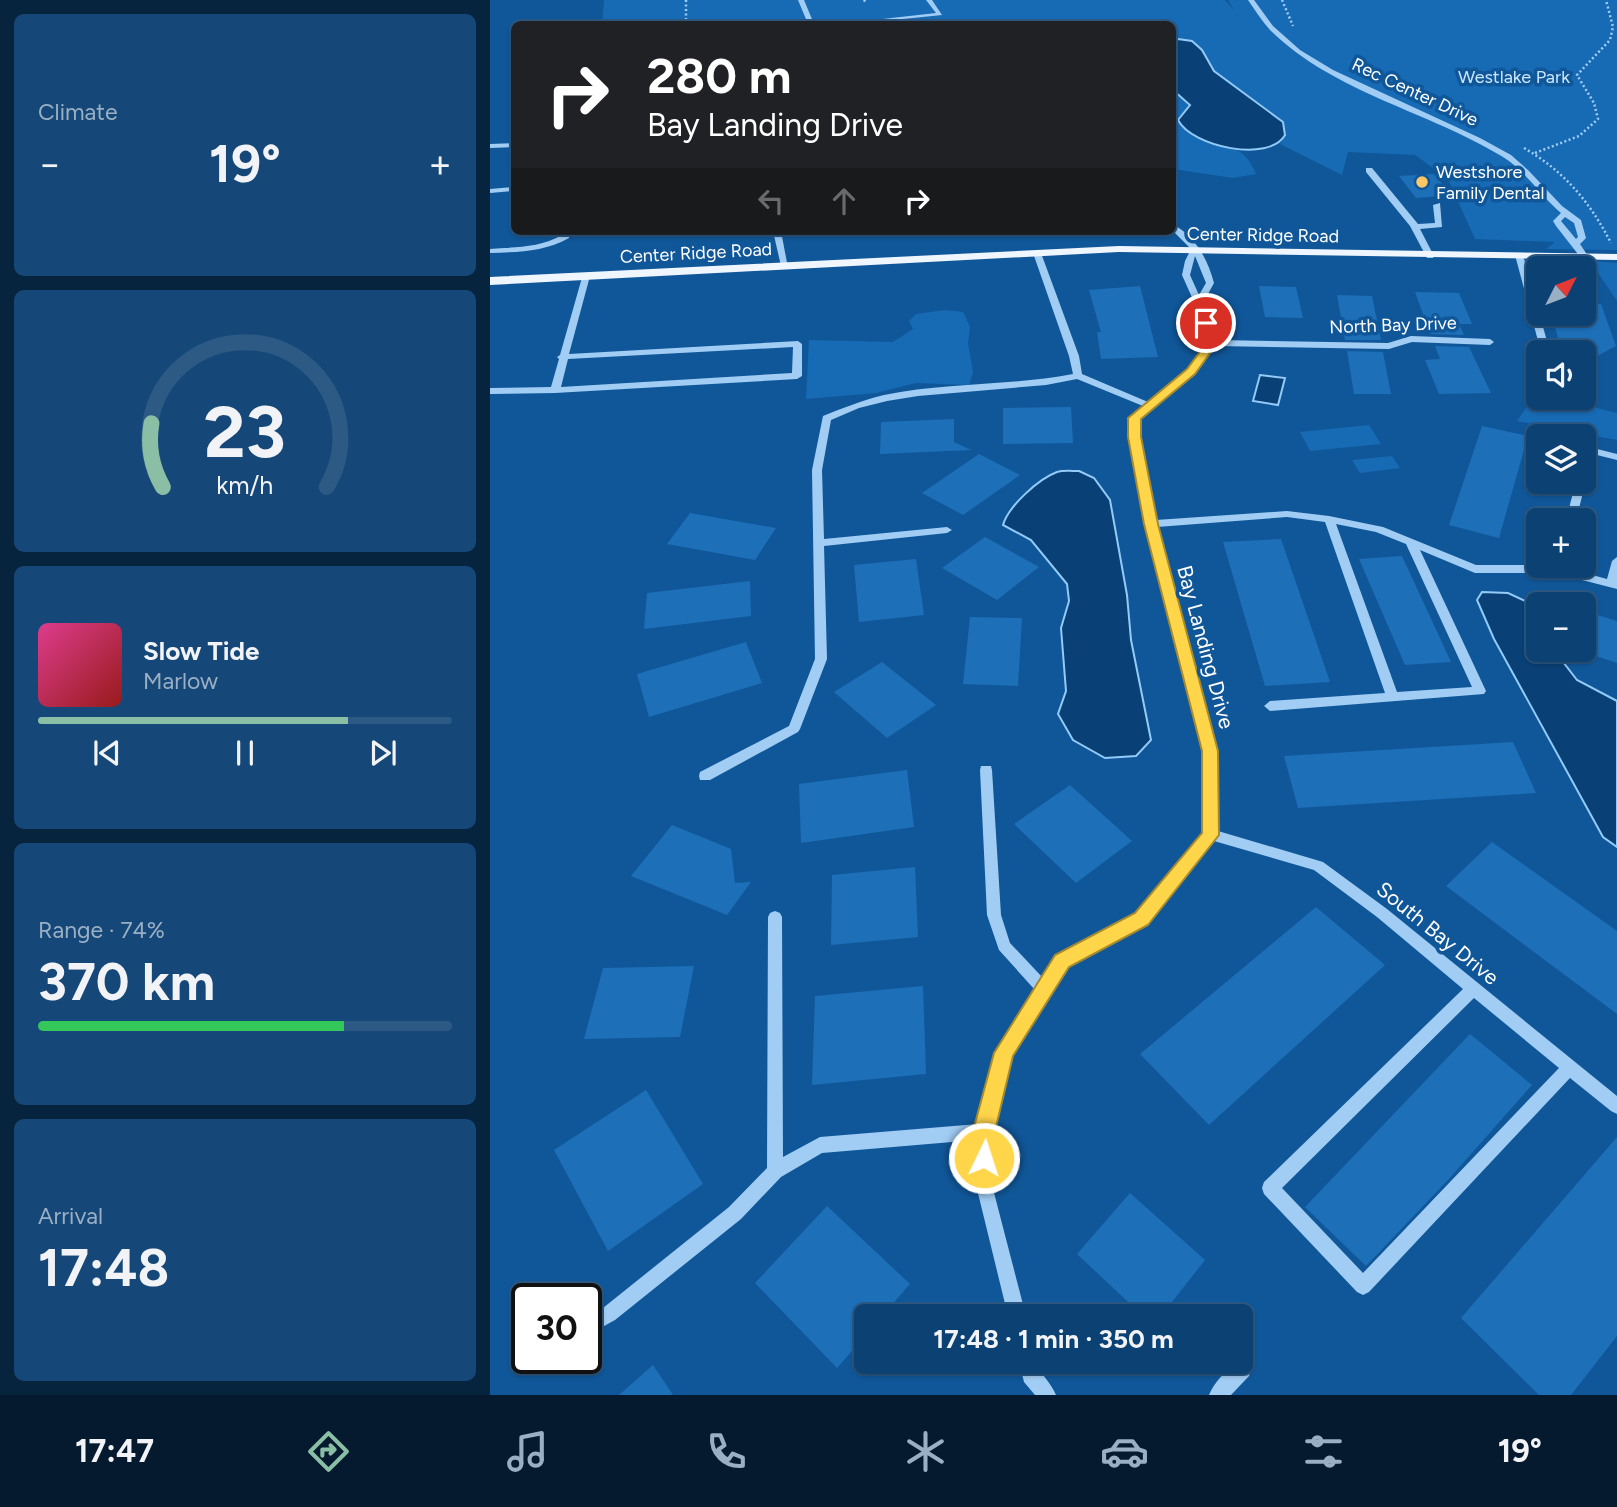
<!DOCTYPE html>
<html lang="en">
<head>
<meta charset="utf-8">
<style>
	:root { --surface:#0c4173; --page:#154878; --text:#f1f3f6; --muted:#9aafc4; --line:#2c5a85; --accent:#8abfa5 }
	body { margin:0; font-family:Figtree,sans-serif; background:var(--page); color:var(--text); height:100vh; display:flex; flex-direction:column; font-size:26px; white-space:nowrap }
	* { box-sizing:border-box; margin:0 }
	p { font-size:23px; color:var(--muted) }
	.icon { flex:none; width:38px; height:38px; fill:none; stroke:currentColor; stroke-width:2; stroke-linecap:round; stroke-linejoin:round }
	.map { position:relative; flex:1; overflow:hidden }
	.panel { display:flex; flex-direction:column; gap:14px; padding:14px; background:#07243f; width:490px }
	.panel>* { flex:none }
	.guide { position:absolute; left:21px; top:21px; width:665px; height:214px; border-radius:10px; box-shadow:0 2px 5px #0004,0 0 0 2px var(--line); background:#202124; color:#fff; overflow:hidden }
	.needle { width:46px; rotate:48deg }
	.tools { position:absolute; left:1036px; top:256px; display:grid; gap:14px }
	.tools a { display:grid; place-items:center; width:70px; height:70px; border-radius:10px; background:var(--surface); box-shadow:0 2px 5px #0004,0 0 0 2px var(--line); font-size:35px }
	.speed { position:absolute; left:21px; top:1283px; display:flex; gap:14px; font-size:35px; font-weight:700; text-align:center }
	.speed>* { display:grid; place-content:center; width:91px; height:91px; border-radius:50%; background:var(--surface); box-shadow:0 2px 5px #0004,0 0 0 2px var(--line); line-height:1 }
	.speed .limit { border:4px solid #111; border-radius:10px; background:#fff; color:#111 }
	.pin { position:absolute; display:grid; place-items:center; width:60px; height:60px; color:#fff; margin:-30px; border:4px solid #fff; border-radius:50%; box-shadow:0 2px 7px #0007 }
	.me { position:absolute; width:77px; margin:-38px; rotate:4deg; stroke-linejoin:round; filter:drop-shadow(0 0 5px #0008) }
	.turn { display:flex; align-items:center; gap:24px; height:147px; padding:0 21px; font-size:32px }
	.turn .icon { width:91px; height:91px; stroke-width:2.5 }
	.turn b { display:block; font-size:49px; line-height:60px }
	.lanes { display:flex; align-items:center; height:66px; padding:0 21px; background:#0003; justify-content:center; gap:35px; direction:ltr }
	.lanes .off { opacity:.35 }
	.big { font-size:52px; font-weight:700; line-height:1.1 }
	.panel .widget { flex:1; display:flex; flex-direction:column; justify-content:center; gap:10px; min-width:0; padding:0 24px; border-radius:10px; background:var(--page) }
	.panel .dial { align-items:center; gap:0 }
	.dial svg { height:182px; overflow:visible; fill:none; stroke:var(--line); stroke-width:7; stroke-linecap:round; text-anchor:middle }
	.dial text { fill:var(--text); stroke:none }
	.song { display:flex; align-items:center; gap:21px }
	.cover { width:84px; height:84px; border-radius:10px; background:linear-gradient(135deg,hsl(330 70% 55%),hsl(0 70% 35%)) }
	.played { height:7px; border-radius:4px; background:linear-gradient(90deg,var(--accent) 75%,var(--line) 75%) }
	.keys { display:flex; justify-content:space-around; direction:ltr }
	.heat { display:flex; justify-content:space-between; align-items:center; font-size:38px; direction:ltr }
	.charge { height:10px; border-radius:5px; background:linear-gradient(90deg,#34c759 74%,var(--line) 0) }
	.trip { position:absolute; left:364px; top:1304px; width:399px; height:70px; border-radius:10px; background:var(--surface); box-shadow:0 2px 5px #0004,0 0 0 2px var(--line); font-weight:700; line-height:70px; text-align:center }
	.dock { display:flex; height:112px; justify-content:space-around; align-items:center; background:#051a2e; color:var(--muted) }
	.dock .icon { width:49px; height:49px }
	.dock .on { color:var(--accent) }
	.dock b { font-size:32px; color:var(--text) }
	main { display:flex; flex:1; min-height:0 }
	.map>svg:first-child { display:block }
	.green { fill:#176ab4 }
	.water { fill:#094075; stroke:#93caf8; stroke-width:2 }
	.building { fill:#1d6fb8 }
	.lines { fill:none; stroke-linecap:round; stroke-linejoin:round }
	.path { stroke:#a1cdf4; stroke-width:2.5; stroke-dasharray:2 2.5; stroke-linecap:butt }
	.minor { fill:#a1cdf4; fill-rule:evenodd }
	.major { fill:#eff6ff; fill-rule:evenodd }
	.route { fill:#ffd54a; stroke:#a68a30; stroke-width:2 }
	.poi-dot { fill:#ffc665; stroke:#105799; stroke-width:2.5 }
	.labels { text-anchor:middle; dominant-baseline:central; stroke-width:7; stroke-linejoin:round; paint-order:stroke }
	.far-park-label { font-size:18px; fill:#cae6fe; stroke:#105799 }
	.far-street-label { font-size:18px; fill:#fff; stroke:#105799 }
	.far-poi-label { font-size:18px; fill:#fff; stroke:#105799; text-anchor:start }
	.street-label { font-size:21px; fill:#fff; stroke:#105799 }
</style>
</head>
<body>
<main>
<section class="panel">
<div class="widget"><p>Climate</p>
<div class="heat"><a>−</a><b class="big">19°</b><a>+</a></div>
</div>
<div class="widget dial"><svg viewBox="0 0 100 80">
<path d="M14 69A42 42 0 1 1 86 69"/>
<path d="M14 69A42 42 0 0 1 9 41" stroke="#8abfa5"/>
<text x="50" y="56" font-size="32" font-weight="700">23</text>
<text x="50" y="72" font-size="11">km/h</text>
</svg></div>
<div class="widget">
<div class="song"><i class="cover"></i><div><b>Slow Tide</b><p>Marlow</p></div></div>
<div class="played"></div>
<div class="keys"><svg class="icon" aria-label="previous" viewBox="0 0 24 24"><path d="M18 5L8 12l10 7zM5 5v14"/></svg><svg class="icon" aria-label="pause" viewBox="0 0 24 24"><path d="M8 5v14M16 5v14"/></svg><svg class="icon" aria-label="next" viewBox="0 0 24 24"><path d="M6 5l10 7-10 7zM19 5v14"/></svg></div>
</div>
<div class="widget"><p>Range · 74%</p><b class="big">370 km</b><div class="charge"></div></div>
<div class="widget"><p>Arrival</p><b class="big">17:48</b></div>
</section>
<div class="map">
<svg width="1127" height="1395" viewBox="0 0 1127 1395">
	<rect width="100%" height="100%" fill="#105799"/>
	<g class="green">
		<polygon points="114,0 735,0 744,10 738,0 1127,0 1127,250 1056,249 1065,242 985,239 958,179 925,155 858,152 852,175 790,144 795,135 793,122 724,71 718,60 688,39 683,40 682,24 112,24"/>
		<path d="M682,90L700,105L731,146C751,148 758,156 766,174L743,178L683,169Z"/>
		<polygon points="1100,261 1127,263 1127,301"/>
		<polygon points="455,310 473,312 480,327 478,343 483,372 479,385 426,383 386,393 316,399 319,340 403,342 423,329 419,321 426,314"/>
		<polygon points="1046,393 1048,397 1064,397 1127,413 1127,440 1027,421"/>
		<polygon points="879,425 891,444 820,451 810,432"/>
		<polygon points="902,456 910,468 870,473 862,460"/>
	</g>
	<g class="water">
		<path d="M688,39L702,41L712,50L724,71L793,122L795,135C779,163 702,147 688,120L700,105L683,90V40Z"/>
		<polygon points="770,375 795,378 788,405 763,401"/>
		<path d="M589,471L604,478L620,500L637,595L641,640L661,740L646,756L615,758L583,740L568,714L576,691L571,628L579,601L577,584L541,540L513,525C518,507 548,479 567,472C573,470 582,471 589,471Z"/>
		<polygon points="992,592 1018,593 1048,607 1048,649 1063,649 1087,680 1127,701 1127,847 1113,837 1004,639 987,600"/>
	</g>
	<g class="building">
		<polygon points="944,174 962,195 926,198 909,176"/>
		<polygon points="650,286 668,357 611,359 607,332 611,332 599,290"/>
		<polygon points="769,286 806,287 813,318 775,317"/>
		<polygon points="925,292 969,293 982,324 969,324 974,335 940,334"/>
		<polygon points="847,295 882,296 891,340 855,340"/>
		<polygon points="1094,303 1111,304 1126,346 1094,363 1094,352 1072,352 1061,313 1094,313"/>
		<polygon points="945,346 979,347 1001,393 949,394 935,360 950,359"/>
		<polygon points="857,351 893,352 901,394 864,394"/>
		<polygon points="581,407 583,443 513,444 513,408"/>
		<polygon points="464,419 464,442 481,450 390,454 391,422"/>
		<polygon points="992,426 1038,436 1009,538 959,525"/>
		<polygon points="489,454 530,475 473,515 432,493"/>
		<polygon points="200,513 286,528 265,560 177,544"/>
		<polygon points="495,537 549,567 507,600 452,568"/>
		<polygon points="791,539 840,682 775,686 733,542"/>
		<polygon points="912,556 961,662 915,665 869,559"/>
		<polygon points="426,559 434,615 369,622 364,565"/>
		<polygon points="260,581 261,616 154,629 157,593"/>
		<polygon points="1094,611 1127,621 1127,663 1094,652"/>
		<polygon points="480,617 532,618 528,686 473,684"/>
		<polygon points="256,642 272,683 159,717 147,674"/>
		<polygon points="392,662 446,705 397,738 344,692"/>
		<polygon points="1023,742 1046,793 808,808 794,756"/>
		<polygon points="417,770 424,827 311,843 309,784"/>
		<polygon points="580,785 642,841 586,883 524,824"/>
		<polygon points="182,825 241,849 245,883 261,882 237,915 141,876"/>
		<polygon points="1002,842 1127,931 1127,1014 956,886"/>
		<polygon points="425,867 428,937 341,945 342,875"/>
		<polygon points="826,907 895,965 719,1125 650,1054"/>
		<polygon points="204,966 190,1037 94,1039 113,968"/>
		<polygon points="433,986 436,1074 322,1085 325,996"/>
		<polygon points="980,1034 1042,1085 958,1180 876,1266 815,1207"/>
		<polygon points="156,1090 213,1184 118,1251 64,1150"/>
		<polygon points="1127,1137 1127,1336 1081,1395 1049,1395 971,1318"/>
		<polygon points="640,1193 715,1260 671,1316 653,1316 587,1254"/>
		<polygon points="337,1206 420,1284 392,1316 376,1316 376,1335 347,1368 265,1283"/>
		<polygon points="163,1365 183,1395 129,1395"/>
	</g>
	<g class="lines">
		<g class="path">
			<polyline points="196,0 196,24"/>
			<polyline points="374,0 376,3"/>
			<polyline points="792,0 803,26"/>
			<path d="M1034,148C1074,171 1100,202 1121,243"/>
			<polyline points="1045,153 1089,136 1108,119 1104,103 1087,75 1120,40 1123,27 1116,0"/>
		</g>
		<g class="minor">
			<polygon points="308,0 314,0 324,24 318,24"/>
			<polygon points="436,0 442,0 452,15 364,24 348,24 446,13"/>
			<path d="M758,0H764L783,26L810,50L843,70L990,138L1021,155L1039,171L1072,206L1091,220L1096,238L1090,244L1098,256L1097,258H1091L1066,226L1063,221L1071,213C1050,196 1037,172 1013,157C938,111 844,93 780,30C772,21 765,10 758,0ZM1075,217L1084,223L1088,237L1086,239L1071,221Z"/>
			<polygon points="24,143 24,147 0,148 0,144"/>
			<polygon points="876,168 882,168 928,224 945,223 943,205 950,203 952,227 930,229 944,256 943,258 937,258 920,226 876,172"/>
			<polygon points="24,187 24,191 0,193 0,189"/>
			<path d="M682,224C705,235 718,260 724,283L713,303L727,340L898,343L921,336L1000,339L1004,342L1000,345L922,342L899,349L726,346L704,373L649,419L650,437L666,520L797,511L839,516L893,527L986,565H1065L1117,579L1122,561L1127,557V589L1065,573H985L930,550L996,691L994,694L780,711L774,706L780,701L895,693L835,522L797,517L667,527L726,751L728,831L833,862L897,909L1127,1096V1114L1121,1111L1080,1078L879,1292L873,1295L867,1292L774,1194L772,1188L774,1182L973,989L887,917L824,870L724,841L656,923L577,966L521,1055L502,1131V1185L536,1316H518L486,1185V1140L332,1153L291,1177L251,1219L125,1320L96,1336V1317L113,1308L239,1207L277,1168L278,917L280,913L285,911L290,913L292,917L293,1157L330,1137L488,1124L506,1053L545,990L509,950L497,915L490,770L491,766H501L502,770L511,915L520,943L553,978L567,956L646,915L714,833V751L656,524L640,437L639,418L653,406L587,379L556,385L428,396L397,401L369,408L341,420L332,470L334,539L457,527L462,530L457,533L334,546L337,659L310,729L308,732L220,780H210L209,776L210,772L299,726L325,659L322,470L333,416C353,408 373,400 394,395C456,382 521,386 583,374L579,356L543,253L547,251L551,253L589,356L592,374L658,402L698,369L718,343L708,311L692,275L695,261L701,249L682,230ZM705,256L716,283L709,295L700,275ZM846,524L886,532L916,544L982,687L907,692ZM984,998L1069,1068L873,1273L792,1188Z"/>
			<path d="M72,231H80L79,238C54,252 28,252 0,253V249C25,247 50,248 72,235Z"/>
			<polygon points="283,231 291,231 298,268 291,266"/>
			<polygon points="1026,253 1033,255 1060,352 1051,352 1025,255"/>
			<path d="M93,274L100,276L79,354L308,341L312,344V376L307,379L65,393L0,394V388L61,387L69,359L67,357L70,355ZM303,347L302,373L71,387L78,359Z"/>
			<polygon points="1099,447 1127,454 1127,460 1103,454 1099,470 1094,473 1094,451"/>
			<polygon points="1094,479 1096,481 1086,520 1076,520 1086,481 1094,481"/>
			<path d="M752,1360L759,1362L761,1369L759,1376L741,1395H719C724,1382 741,1364 752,1360Z"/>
			<path d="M529,1362H547C550,1375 561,1382 566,1395H545L534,1382Z"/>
		</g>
		<polygon class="major" points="629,246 1127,254 1127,260 629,252 0,285 0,277"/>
	</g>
	<polygon class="route" points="712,320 720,320 728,342 705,374 651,419 651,437 668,524 728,751 729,835 658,925 579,967 523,1056 505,1131 505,1158 501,1166 494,1169 486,1166 483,1158 483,1131 504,1053 565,955 645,913 712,833 712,751 654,524 638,437 638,418 697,369 717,342 710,323"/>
	<circle class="poi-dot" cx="932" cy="182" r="7"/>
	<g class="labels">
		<g class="far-park-label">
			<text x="1024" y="77">Westlake Park</text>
		</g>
		<g class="far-street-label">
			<text transform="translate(925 92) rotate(25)">Rec Center Drive</text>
			<text transform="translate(773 235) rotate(1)">Center Ridge Road</text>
			<text transform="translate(206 253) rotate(-3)">Center Ridge Road</text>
			<text transform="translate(903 325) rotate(-2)">North Bay Drive</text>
		</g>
		<g class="far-poi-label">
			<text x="946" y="172">Westshore<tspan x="946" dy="21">Family Dental</tspan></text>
		</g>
		<g class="street-label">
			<text transform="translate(716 647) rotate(75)">Bay Landing Drive</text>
			<text transform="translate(948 933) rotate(39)">South Bay Drive</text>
		</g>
	</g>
</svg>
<div class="tools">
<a><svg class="needle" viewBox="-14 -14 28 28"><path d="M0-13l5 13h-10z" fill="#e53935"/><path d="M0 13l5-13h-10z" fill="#9aafc4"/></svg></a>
<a><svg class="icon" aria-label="sound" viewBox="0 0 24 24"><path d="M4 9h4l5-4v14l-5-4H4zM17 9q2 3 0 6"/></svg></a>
<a><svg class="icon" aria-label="layers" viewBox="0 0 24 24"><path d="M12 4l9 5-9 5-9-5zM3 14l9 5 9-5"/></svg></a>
<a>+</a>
<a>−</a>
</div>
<div class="speed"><div class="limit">30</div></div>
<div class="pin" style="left:716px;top:323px;background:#d93025"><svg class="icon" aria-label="arrive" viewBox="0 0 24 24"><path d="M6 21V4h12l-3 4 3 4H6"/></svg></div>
<svg class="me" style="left:494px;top:1158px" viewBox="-20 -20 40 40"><circle r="17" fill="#ffd54a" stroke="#fff" stroke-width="3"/><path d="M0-11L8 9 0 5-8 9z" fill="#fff"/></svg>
<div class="trip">17:48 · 1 min · 350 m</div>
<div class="guide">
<div class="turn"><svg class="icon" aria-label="right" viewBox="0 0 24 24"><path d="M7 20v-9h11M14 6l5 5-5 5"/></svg><div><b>280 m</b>Bay Landing Drive</div></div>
<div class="lanes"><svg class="icon off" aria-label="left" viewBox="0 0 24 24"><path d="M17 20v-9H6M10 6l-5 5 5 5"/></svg><svg class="icon off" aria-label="ahead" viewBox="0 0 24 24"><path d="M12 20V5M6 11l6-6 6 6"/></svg><svg class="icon" aria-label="right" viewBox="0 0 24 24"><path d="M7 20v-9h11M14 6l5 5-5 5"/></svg></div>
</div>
</div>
</main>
<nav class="dock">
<b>17:47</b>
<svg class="icon on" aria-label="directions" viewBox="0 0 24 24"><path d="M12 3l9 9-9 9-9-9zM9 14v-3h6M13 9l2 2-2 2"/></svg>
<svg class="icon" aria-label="music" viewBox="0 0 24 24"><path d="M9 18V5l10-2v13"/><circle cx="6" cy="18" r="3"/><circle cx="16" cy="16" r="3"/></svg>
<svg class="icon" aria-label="phone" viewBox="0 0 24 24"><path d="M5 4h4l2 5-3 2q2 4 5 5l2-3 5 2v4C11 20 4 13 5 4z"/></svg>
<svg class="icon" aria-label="climate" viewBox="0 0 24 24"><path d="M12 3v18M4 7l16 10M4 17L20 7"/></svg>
<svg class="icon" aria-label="car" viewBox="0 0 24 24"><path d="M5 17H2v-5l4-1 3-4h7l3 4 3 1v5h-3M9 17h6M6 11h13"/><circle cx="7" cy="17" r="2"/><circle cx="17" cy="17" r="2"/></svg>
<svg class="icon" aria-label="filters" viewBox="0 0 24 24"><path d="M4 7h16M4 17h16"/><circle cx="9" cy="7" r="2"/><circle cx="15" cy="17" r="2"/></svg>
<b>19°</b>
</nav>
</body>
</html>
